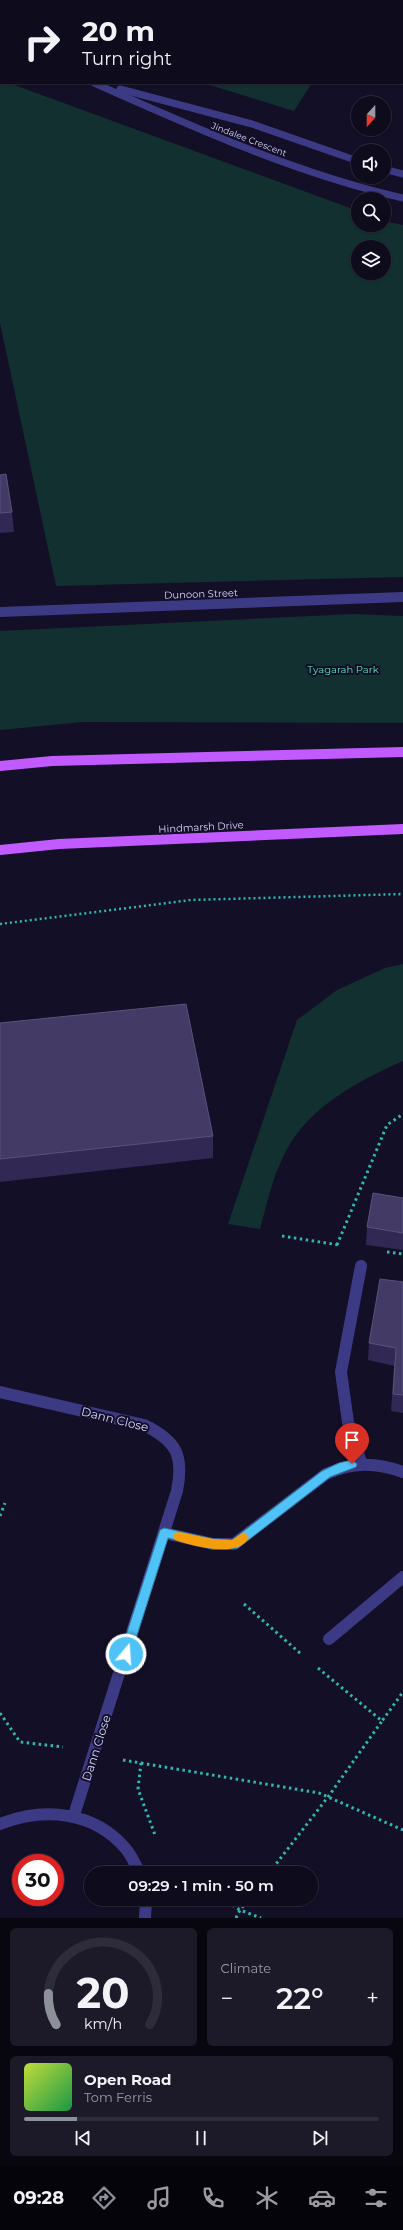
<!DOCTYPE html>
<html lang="en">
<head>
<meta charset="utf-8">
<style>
	:root { --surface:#0e0b1c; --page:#1c1929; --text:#f1f3f6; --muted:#9b9ba3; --line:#2e2b3b; --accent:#8c9099 }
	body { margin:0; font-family:Montserrat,sans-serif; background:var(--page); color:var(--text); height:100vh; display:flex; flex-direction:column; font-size:15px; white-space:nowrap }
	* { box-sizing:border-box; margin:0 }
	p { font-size:13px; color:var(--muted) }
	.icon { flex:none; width:22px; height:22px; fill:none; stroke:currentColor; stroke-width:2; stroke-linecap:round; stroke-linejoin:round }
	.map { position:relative; height:1918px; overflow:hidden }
	.details { display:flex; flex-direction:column; gap:10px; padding:10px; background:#08060f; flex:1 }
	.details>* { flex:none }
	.hud { position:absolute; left:0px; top:0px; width:403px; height:84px; box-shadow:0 1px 3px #0004,0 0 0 1px var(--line); background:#0e0b1c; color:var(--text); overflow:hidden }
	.needle { width:26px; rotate:201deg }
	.tools { position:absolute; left:351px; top:96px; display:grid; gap:8px }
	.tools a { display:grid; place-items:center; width:40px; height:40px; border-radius:50%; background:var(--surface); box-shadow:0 1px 3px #0004,0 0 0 1px var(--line); font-size:20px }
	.speed { position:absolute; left:12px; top:1854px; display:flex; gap:8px; font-size:20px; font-weight:700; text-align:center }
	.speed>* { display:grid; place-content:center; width:52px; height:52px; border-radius:50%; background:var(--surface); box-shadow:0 1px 3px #0004,0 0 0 1px var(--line); line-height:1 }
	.speed .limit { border:6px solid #d22; background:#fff; color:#111 }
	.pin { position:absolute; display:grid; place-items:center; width:34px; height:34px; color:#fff; margin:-41px -17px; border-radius:50% 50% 50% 0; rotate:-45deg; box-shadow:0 0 4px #0007 }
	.pin .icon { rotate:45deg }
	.me { position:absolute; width:44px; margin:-22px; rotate:18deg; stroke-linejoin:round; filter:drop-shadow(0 0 3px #0008) }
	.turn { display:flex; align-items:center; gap:14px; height:84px; padding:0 16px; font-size:18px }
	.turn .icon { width:52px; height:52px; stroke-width:2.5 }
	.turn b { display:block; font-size:28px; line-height:34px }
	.big { font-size:30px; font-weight:600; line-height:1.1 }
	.details .tile { flex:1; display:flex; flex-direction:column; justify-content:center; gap:6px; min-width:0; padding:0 14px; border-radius:6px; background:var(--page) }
	.details .dial { align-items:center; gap:0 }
	.dial svg { height:104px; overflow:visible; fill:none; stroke:var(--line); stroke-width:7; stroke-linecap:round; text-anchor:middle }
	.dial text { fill:var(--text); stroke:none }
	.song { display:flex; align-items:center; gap:12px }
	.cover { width:48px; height:48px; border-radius:6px; background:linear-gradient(135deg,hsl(70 70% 55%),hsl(140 70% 35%)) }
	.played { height:4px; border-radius:2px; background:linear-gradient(90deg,var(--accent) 15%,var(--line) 15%) }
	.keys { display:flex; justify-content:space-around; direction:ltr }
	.heat { display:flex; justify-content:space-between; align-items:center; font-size:22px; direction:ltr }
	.details .tiles { flex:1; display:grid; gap:10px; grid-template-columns:1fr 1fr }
	.tile:last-child { grid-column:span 2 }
	.trip { position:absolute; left:84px; top:1866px; width:234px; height:40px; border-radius:20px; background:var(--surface); box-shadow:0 1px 3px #0004,0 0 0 1px var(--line); font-weight:600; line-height:40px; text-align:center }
	.tabs { display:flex; height:64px; justify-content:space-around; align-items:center; background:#06040b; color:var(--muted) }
	.tabs .icon { width:28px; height:28px }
	.tabs .active { color:var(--accent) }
	.tabs b { font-size:18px; color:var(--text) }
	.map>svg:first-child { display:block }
	.green { fill:#12302f; fill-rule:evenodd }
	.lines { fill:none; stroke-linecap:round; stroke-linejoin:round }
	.path-far1 { stroke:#2fb8b0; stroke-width:2.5; stroke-dasharray:2 3; stroke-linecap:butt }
	.path { stroke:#2fb8b0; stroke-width:3; stroke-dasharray:2.5 3.5; stroke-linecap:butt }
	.minor-far2 { stroke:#3d3a85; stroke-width:7 }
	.minor-far1 { stroke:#3d3a85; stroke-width:10 }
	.minor { stroke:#3d3a85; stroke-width:12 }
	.major { stroke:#c25bff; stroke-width:10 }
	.wall { fill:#312854 }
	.building { fill:#433a66; stroke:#5a527e }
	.route { fill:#4fc3f7; stroke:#337fa1 }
	.slow { fill:#f59e0b }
	.labels { text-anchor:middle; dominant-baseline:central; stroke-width:4; stroke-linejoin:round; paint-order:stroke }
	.far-street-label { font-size:9px; fill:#d9d4ff; stroke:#130f26 }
	.street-label { font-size:10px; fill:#d9d4ff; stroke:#130f26 }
	.park-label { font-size:10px; fill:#5fe0c0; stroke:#130f26 }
	.near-street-label { font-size:12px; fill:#d9d4ff; stroke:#130f26 }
</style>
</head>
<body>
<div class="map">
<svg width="403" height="1918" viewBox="0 0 403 1918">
	<rect width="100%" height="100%" fill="#130f26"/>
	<g class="green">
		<polygon points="0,0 366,0 1,1 1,22"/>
		<path d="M0,80L1,83H9L358,211V225H384V221L403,225V577L56,586L0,323ZM358,247H384V273H358Z"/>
		<polygon points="203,83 312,83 294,111"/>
		<polygon points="352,614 403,616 403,723 83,722 0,730 0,631"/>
		<path d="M403,964V1061C358,1081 310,1106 286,1151C273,1175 267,1203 260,1229L228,1224L297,1020L337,990L385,968Z"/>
	</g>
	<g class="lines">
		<polyline class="path-far1" points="0,924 191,900 403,894"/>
		<g class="path">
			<polyline points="282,1236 339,1245"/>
			<polyline points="337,1245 387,1125 403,1114"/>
			<polyline points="387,1252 403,1254"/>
			<polyline points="0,1516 5,1503"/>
			<polyline points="244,1604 301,1654"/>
			<polyline points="318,1668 382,1721 403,1692"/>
			<polyline points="0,1713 20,1742 63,1747"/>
			<polyline points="123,1760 141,1763 138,1789 155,1835"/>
			<polyline points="141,1763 319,1793 403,1830"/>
			<polyline points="170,1867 180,1873"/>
			<polyline points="269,1873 328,1797 382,1721"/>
			<polyline points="222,1899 240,1910 249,1899"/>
			<polyline points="236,1918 240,1910 261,1918"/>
		</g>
		<g class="minor-far2">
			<path d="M94,83C195,128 295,173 403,198"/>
			<polyline points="120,89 252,124 358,161"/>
			<polyline points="384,169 403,174"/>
		</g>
		<polyline class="minor-far1" points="0,612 403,597"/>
		<g class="minor">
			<polyline points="361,1266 341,1372 348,1422 361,1462"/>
			<path d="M0,1392L144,1425C177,1441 184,1456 177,1491L74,1815"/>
			<path d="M164,1533L213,1544H234L326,1474C353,1462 375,1462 403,1472"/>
			<polyline points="329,1639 403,1577"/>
			<path d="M0,1824C44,1807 94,1811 126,1849C132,1856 135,1865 140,1873"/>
			<polyline points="145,1918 146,1899"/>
		</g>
		<g class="major">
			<polyline points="0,766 52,761 403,752"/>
			<polyline points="0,850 59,844 403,829"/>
		</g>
	</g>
	<g class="wall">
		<polygon points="0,475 12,512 14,532 0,533"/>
		<polygon points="0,1023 213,1136 213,1158 0,1182"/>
		<polygon points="403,1198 403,1250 366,1245 367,1227"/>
		<polygon points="403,1282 403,1413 391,1411 394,1366 368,1360 369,1343"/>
	</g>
	<g class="building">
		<polygon points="6,474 12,512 0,513 0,475"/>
		<polygon points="186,1004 213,1136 0,1159 0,1023"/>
		<polygon points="373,1193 403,1198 403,1233 367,1227"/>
		<polygon points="380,1279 403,1282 403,1395 393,1394 396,1348 369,1343"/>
	</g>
	<polygon class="route" points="352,1460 357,1464 356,1467 330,1477 238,1548 213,1549 168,1538 131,1654 130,1658 122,1658 120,1654 160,1530 164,1528 213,1539 232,1540 322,1471 339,1463"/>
	<path class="slow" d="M179,1532L213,1539L232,1540L244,1532L249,1537C239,1559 193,1546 175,1540L173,1536L175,1533Z"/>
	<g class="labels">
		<g class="far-street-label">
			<text transform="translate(249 139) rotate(21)">Jindalee Crescent</text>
		</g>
		<g class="street-label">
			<text transform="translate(201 594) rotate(-2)">Dunoon Street</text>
			<text transform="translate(201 827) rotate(-3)">Hindmarsh Drive</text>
		</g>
		<g class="park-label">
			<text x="343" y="669">Tyagarah Park</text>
		</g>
		<g class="near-street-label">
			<text transform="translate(115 1419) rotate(14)">Dann Close</text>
			<text transform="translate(96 1748) rotate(-72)">Dann Close</text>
		</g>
	</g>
</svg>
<div class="tools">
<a><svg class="needle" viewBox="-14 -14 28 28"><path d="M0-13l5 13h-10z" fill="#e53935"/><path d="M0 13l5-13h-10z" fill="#9b9ba3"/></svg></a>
<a><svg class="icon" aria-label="sound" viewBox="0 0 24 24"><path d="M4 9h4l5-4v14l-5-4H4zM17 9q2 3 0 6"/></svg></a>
<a><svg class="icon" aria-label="search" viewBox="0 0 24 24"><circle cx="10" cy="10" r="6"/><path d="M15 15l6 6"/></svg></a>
<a><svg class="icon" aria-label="layers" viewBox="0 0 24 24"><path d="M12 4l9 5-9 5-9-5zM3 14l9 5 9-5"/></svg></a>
</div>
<div class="speed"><div class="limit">30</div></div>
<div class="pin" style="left:352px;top:1464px;background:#d93025"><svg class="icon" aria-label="arrive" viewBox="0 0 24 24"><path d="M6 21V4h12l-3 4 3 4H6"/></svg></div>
<svg class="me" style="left:126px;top:1654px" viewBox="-20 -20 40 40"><circle r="17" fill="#4fc3f7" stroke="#fff" stroke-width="3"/><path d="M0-11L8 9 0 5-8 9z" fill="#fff"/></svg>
<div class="trip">09:29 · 1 min · 50 m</div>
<div class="hud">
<div class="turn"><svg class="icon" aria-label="right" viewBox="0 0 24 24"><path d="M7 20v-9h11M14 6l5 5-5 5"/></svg><div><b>20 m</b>Turn right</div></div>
</div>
</div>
<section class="details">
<div class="tiles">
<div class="tile dial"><svg viewBox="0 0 100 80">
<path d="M14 69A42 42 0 1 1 86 69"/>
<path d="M14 69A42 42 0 0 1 8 45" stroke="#8c9099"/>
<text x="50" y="56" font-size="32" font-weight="700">20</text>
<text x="50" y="72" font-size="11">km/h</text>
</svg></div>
<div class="tile"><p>Climate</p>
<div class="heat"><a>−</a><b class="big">22°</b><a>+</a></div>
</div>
<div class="tile">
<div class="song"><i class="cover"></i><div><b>Open Road</b><p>Tom Ferris</p></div></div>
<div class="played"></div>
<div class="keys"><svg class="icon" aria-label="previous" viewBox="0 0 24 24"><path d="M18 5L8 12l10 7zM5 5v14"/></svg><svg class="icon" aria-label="pause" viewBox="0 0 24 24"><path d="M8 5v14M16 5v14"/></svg><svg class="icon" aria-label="next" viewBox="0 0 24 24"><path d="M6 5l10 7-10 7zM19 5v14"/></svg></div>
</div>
</div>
</section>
<nav class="tabs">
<b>09:28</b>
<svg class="icon active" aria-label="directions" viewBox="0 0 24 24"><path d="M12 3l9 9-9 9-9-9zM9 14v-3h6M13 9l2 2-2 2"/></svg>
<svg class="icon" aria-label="music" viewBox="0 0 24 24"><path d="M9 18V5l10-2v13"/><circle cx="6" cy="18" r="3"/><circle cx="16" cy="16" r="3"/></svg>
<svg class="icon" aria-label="phone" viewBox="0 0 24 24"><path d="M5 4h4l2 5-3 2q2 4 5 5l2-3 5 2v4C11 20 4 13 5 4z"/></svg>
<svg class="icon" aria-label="climate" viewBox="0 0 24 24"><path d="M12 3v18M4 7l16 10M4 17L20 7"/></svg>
<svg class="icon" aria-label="car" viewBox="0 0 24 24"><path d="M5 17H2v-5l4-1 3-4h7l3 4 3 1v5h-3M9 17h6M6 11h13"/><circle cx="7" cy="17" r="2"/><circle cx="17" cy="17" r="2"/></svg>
<svg class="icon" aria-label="filters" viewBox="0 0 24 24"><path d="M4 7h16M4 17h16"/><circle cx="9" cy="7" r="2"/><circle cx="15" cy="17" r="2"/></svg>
</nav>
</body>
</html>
